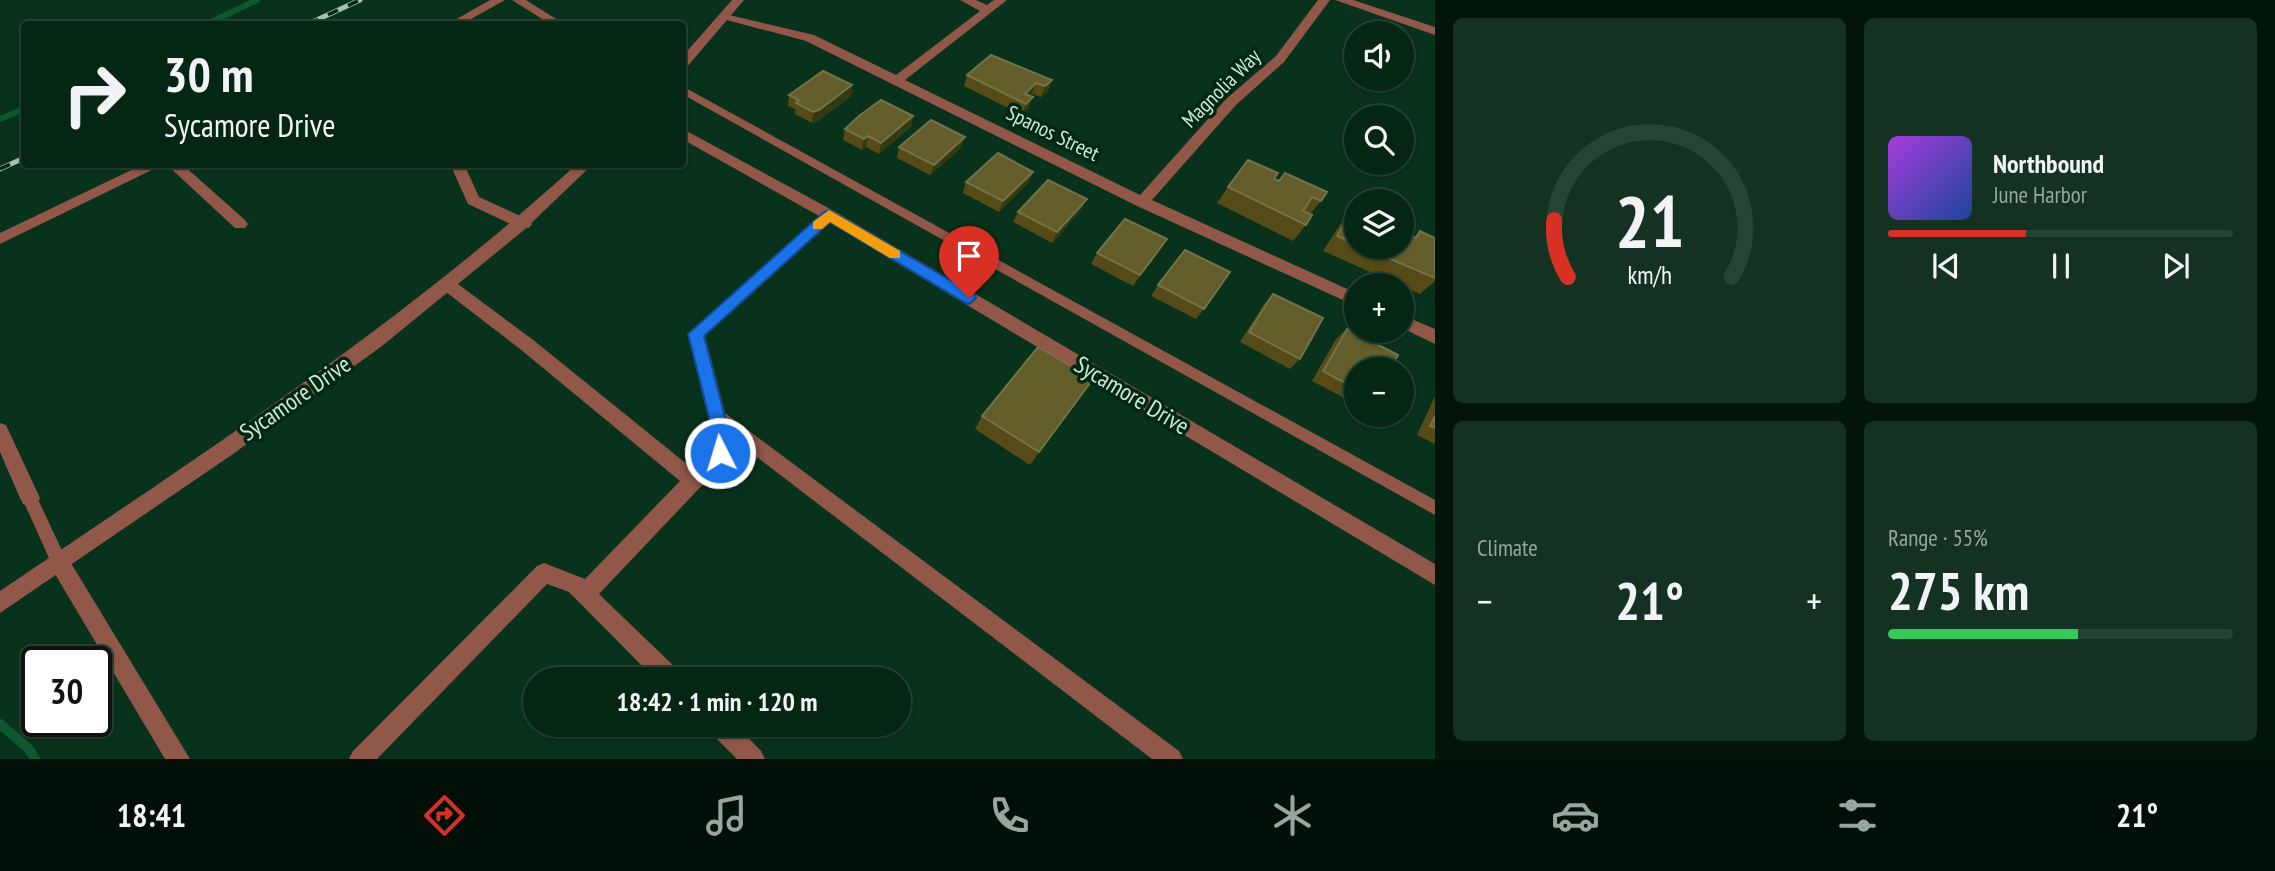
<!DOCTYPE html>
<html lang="en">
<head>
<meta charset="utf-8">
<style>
	:root { --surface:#062614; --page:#143222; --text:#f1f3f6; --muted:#98a5a0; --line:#274334; --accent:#d93025 }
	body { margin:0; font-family:"PT Sans Narrow",sans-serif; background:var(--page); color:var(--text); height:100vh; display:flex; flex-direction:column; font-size:26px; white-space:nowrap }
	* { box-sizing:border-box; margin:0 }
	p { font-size:23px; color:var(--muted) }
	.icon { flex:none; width:38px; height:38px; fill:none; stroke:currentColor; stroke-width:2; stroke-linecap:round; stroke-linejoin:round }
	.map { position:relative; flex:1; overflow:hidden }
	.side { display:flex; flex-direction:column; gap:18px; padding:18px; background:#03150b; width:840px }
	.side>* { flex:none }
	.hud { position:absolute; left:21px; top:21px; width:665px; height:147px; border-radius:7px; box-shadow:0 2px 5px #0004,0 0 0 2px var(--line); background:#062614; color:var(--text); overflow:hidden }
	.controls { position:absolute; left:1344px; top:21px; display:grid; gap:14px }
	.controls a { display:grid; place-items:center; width:70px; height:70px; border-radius:50%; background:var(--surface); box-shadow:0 2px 5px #0004,0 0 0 2px var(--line); font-size:35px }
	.speed { position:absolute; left:21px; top:646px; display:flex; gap:14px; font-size:35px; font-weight:700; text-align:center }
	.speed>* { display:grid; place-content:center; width:91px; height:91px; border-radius:50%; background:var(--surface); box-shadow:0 2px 5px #0004,0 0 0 2px var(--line); line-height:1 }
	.speed .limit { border:4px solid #111; border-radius:10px; background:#fff; color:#111 }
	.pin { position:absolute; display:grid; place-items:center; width:60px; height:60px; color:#fff; margin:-72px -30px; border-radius:50% 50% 50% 0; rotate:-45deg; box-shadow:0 0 7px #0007 }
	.pin .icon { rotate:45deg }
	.me { position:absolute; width:77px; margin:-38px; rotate:355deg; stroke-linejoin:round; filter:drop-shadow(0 0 5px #0008) }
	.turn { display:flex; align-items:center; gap:24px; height:147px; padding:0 28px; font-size:32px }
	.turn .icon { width:91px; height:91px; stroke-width:2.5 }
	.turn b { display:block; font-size:49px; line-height:60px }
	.big { font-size:52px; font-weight:700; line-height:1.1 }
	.side .widget { flex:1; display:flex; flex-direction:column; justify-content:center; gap:10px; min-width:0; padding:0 24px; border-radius:10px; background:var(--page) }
	.side .dial { align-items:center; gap:0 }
	.dial svg { height:182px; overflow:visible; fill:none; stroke:var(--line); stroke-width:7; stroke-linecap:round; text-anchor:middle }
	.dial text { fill:var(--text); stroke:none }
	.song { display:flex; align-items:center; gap:21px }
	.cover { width:84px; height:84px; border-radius:10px; background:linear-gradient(135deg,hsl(280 70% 55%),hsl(220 70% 35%)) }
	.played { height:7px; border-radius:4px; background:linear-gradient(90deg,var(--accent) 40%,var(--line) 40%) }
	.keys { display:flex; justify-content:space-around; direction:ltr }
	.heat { display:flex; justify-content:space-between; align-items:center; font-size:38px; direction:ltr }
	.charge { height:10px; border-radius:5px; background:linear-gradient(90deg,#34c759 55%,var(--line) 0) }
	.side .tiles { flex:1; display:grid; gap:18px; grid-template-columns:repeat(2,1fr) }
	.trip { position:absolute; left:523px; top:667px; width:388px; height:70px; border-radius:35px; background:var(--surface); box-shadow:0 2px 5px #0004,0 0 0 2px var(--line); font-weight:700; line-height:70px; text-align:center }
	.tab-bar { display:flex; height:112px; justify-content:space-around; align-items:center; background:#020f08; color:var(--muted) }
	.tab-bar .icon { width:49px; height:49px }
	.tab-bar .on { color:var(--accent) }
	.tab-bar b { font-size:32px; color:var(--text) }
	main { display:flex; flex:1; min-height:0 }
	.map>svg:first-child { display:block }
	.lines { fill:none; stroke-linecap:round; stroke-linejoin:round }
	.stream-far1 { stroke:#0d5831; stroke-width:6 }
	.stream { stroke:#0d5831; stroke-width:10 }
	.service { fill:#915749; fill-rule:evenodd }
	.minor { fill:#915749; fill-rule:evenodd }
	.tertiary { fill:#915749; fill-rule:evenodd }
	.rail-casing { stroke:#a3c1ad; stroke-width:5 }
	.rail { stroke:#002812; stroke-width:3.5; stroke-dasharray:11; stroke-linecap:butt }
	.wall { fill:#564b16 }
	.shaded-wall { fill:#313a10 }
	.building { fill:#635c2b; stroke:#747246; stroke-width:2 }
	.route { fill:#1a73e8; stroke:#114b97; stroke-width:2 }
	.slow { fill:#f59e0b }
	.labels { text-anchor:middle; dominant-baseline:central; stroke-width:7; stroke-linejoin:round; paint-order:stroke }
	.far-street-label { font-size:21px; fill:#cee9d6; stroke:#002812 }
	.street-label { font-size:24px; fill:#cee9d6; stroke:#002812 }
</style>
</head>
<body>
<main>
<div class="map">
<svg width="1435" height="759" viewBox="0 0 1435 759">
	<rect width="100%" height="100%" fill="#08321b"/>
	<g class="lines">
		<g class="stream-far1">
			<polyline points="207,24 257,0"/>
			<polyline points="0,119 24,109"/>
		</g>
		<polyline class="stream" points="0,724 28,748 35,759"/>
		<g class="service">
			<polygon points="682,86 1435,500 1435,515 682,94"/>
			<polygon points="30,491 35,493 65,557 67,562 65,567 59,570 53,567 22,498 25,493"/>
		</g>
		<g class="minor">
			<polygon points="490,0 505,0 462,24 448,24"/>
			<polygon points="512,0 526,0 564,24 550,24"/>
			<polygon points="960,0 976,0 987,5 994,0 1007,0 905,80 1140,195 1226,99 1276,56 1318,0 1330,0 1284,62 1236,105 1152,200 1356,293 1356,306 1137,206 806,41 719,18 725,14 814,35 896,75 980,11"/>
			<polygon points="1335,0 1353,0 1435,27 1435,35"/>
			<polygon points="683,129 834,211 1435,564 1435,585 830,223 705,336 725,413 1179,751 1183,759 1152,759 728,435 729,453 727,459 599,594 679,671 682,679 655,679 569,592 547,584 377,759 349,759 353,751 537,566 544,563 585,579 680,481 520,349 442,289 440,285 442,281 454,281 532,339 693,469 710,450 708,417 688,334 819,216 682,139"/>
			<polygon points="144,164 164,164 0,244 0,233"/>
			<polygon points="166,164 182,164 245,220 248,224 245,228 235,228"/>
			<polygon points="450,164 464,164 479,197 529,220 532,224 529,228 519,228 468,204"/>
			<polygon points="1402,315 1435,329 1435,344 1402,328"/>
			<polygon points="0,423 6,425 40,498 37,504 30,507 23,504 20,498 0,452"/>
			<polygon points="59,552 66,555 190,759 165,759 52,569 49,562 52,555"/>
			<polygon points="707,724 735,724 761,751 765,759 737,759 710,732"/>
		</g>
		<g class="tertiary">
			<polygon points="732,0 744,0 686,68 682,69 682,57"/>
			<path d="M577,164H593L524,230L382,346L233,454L0,613V591C199,456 398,327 577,164Z"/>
		</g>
		<defs>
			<g id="rail">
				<polyline points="308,24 360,0"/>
				<polyline points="0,169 24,158"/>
			</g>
		</defs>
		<use href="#rail" class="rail-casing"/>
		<use href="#rail" class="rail"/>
	</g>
	<g class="wall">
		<polygon points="967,75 1052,80 1048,91 1041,97 1032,94 1030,96 1029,108 1022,115 964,86"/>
		<polygon points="852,85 851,96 818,121 812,123 795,114 795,109 788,106 789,95"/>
		<polygon points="913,116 911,127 879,154 866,147 862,150 843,140 845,129"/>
		<polygon points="899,147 961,148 930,175 897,158"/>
		<polygon points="1274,179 1321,201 1310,214 1306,225 1293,241 1217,203 1228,187"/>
		<polygon points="966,182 1029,182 999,212 963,193"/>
		<polygon points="1087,199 1081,210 1052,243 1013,222 1018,212"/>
		<polygon points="1356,204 1356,247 1402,247 1406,234 1414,237 1420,231 1435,238 1435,281 1420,294 1323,251 1345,217"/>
		<polygon points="1167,239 1133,286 1091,264 1097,253"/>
		<polygon points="1158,285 1204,309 1196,319 1151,296"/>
		<polygon points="1273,294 1300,359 1290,369 1240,342 1264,304"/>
		<polygon points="1347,329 1356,369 1356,404 1312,381 1336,339"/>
		<polygon points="1093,379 1030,465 975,429 982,416"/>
		<polygon points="1435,396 1435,444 1417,435"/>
	</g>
	<g class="shaded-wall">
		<polygon points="1052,80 1048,91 1041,97 1045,86"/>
		<polygon points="1036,83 1032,94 1023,103 1025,94"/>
		<polygon points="852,85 851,96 818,121 812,123 813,112"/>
		<polygon points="1033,97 1029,108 1022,115 1026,104"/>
		<polygon points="913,116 911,127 879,154 881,143"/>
		<polygon points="868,136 866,147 862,150 864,139"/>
		<polygon points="965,137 961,148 930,175 934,165"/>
		<polygon points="1033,172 1029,182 999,212 1003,201"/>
		<polygon points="1087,199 1081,210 1052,243 1057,232"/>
		<polygon points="1167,239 1160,250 1133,286 1140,275"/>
		<polygon points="1093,379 1083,393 1030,465 1039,452"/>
	</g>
	<g class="building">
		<polygon points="991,55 1052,80 1045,86 1036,83 1025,94 1033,97 1026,104 967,75"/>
		<polygon points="823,71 852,85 819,110 813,112 796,103 799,100 789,95"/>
		<polygon points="881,100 913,116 881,143 868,136 864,139 845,129 859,116"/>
		<polygon points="931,120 965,137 934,165 899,147"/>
		<polygon points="998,153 1033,172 1003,201 966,182"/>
		<polygon points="1248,160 1278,173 1274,179 1279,181 1285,173 1327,192 1321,201 1312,197 1303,211 1312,215 1306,225 1228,187"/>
		<polygon points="1048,180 1087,199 1057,232 1018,212"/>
		<polygon points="1356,205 1356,244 1337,236"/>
		<polygon points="1125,219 1167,239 1140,275 1097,253"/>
		<polygon points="1402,220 1411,224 1406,234 1416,238 1420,231 1435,238 1435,278 1362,247 1402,247"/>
		<polygon points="1185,250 1230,272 1204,309 1158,285"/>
		<polygon points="1273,294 1323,318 1300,359 1249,332"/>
		<polygon points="1347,329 1398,355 1391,369 1356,369 1356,389 1323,371"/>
		<polygon points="1038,347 1093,379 1039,452 982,416"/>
		<polygon points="1435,416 1435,428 1430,426"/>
	</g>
	<polygon class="route" points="829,210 974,294 976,298 969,304 964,302 830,222 704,336 725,417 729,453 726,458 720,460 714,458 709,417 688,334 824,212"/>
	<polygon class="slow" points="829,210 900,251 900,258 890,258 830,222 822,229 813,229 813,222"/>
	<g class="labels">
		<g class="far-street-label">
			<text transform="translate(1221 88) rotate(-45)">Magnolia Way</text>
			<text transform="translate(1053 133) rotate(26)">Spanos Street</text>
		</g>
		<g class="street-label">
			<text transform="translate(1132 395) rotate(31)">Sycamore Drive</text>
			<text transform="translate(295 398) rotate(-35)">Sycamore Drive</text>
		</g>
	</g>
</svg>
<div class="controls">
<a><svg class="icon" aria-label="sound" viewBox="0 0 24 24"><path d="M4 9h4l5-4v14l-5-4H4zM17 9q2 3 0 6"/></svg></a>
<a><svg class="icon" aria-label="search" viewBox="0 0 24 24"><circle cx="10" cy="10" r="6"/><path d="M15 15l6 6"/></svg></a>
<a><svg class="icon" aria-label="layers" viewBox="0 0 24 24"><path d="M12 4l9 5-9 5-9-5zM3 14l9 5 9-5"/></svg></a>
<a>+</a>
<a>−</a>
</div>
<div class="speed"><div class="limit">30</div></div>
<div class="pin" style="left:969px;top:298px;background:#d93025"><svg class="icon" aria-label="arrive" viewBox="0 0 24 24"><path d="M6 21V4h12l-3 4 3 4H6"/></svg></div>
<svg class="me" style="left:720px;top:453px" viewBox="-20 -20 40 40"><circle r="17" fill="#1a73e8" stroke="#fff" stroke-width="3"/><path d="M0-11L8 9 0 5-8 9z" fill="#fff"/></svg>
<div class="trip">18:42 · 1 min · 120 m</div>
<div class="hud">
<div class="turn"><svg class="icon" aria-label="right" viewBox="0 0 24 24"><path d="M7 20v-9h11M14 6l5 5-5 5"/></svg><div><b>30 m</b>Sycamore Drive</div></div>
</div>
</div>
<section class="side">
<div class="tiles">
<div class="widget dial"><svg viewBox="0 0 100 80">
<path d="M14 69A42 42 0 1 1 86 69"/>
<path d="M14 69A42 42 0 0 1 8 44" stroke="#d93025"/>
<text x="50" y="56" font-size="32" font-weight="700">21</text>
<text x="50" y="72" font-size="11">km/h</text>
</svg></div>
<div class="widget">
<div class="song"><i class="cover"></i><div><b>Northbound</b><p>June Harbor</p></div></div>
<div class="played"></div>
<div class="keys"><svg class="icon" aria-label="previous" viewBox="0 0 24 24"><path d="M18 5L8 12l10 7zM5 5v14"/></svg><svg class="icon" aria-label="pause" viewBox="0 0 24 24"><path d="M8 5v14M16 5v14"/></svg><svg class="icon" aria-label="next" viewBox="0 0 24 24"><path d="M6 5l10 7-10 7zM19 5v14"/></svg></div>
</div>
<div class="widget"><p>Climate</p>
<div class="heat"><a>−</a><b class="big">21°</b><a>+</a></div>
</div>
<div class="widget"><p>Range · 55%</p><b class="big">275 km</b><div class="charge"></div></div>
</div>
</section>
</main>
<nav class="tab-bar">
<b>18:41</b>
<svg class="icon on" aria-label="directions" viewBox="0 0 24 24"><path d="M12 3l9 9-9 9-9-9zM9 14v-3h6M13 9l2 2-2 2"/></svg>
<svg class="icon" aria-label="music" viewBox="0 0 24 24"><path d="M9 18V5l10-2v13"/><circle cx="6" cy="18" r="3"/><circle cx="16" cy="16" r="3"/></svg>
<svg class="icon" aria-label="phone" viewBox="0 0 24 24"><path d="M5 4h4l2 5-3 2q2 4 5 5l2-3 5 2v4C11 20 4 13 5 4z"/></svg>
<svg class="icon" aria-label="climate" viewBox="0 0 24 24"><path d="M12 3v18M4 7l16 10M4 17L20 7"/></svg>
<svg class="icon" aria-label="car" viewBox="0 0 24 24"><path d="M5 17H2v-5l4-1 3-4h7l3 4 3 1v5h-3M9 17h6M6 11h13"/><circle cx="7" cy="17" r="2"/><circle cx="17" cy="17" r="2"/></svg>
<svg class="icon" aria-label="filters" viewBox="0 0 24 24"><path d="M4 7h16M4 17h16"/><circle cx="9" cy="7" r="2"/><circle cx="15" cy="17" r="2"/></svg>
<b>21°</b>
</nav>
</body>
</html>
